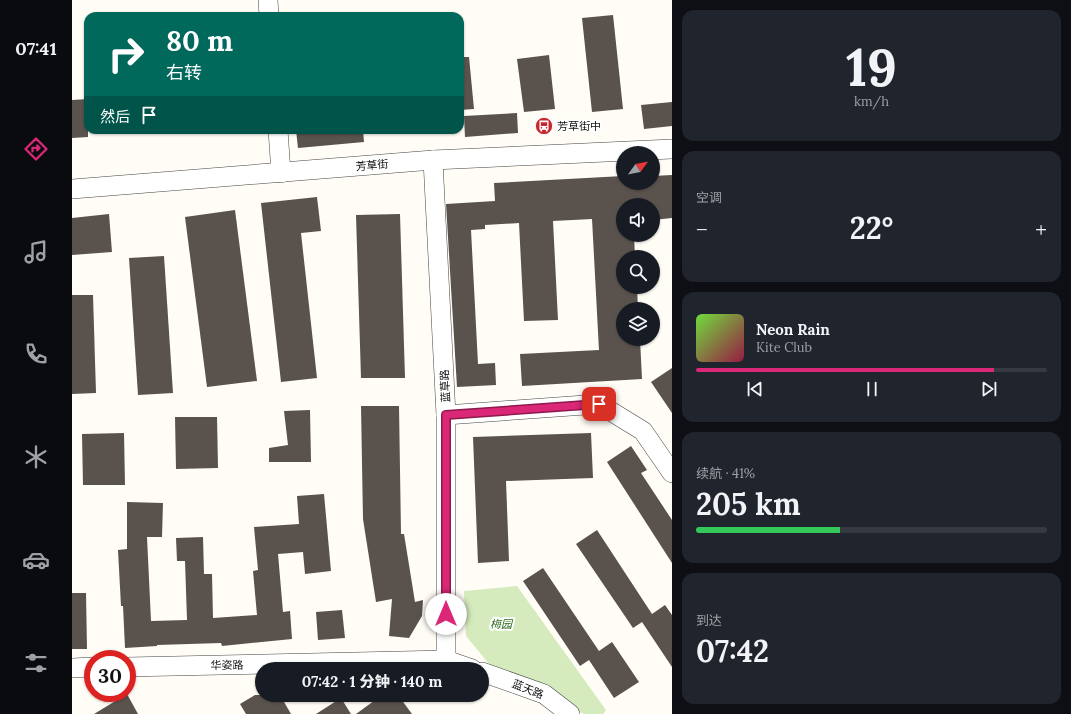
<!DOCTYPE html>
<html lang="zh">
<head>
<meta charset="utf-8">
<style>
	:root { --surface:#171b24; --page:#20242c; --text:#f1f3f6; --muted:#9ea1a6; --line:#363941; --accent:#db2777 }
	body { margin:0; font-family:Lora,"Noto Sans SC",serif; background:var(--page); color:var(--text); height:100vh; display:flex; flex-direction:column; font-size:15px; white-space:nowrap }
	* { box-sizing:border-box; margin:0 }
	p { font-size:13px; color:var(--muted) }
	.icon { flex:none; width:22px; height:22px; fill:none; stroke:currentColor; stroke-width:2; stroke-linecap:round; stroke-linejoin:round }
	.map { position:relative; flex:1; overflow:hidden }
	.sheet { display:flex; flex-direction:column; gap:10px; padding:10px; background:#0d0f14; width:399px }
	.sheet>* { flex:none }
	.banner { position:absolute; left:12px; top:12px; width:380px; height:122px; border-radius:12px; box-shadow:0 1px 3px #0004; background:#00695c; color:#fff; overflow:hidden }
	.needle { width:26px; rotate:57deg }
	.controls { position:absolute; left:544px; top:146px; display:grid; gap:8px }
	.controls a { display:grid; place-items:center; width:44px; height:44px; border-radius:50%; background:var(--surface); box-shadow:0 1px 3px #0004; font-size:20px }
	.speed { position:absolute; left:12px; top:650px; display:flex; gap:8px; font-size:20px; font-weight:700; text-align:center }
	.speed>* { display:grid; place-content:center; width:52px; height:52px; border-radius:50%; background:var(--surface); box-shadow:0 1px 3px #0004; line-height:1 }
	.speed .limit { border:6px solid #d22; background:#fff; color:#111 }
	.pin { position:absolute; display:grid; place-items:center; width:34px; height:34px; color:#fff; margin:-17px; border-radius:8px; box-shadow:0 2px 6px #0006 }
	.me { position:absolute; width:44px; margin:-22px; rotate:0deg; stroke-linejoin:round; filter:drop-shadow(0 0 3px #0008) }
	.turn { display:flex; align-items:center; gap:14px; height:84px; padding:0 16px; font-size:18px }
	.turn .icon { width:52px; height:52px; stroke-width:2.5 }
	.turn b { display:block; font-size:28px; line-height:34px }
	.then { display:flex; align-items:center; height:38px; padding:0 16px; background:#0003; gap:8px; font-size:15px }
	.big { font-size:30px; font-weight:800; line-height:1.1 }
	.sheet .card { flex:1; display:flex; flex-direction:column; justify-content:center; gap:6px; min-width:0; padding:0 14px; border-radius:12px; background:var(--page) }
	.sheet .dial { align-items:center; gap:0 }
	.dial b { font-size:52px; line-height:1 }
	.song { display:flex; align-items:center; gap:12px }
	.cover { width:48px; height:48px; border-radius:6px; background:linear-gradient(135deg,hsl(100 70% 55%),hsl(340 70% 35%)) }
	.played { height:4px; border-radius:2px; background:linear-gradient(90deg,var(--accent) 85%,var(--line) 85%) }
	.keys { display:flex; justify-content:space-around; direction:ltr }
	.heat { display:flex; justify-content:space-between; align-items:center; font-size:22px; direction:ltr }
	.charge { height:6px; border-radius:3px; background:linear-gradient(90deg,#34c759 41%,var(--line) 0) }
	.trip { position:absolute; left:183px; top:662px; width:234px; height:40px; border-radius:20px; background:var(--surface); box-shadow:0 1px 3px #0004; font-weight:800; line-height:40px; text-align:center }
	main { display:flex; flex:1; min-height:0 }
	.tab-bar { display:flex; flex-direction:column; width:72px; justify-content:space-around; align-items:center; background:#090b0e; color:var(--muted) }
	.tab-bar .icon { width:28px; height:28px }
	.tab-bar .current { color:var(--accent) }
	.tab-bar b { font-size:18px; color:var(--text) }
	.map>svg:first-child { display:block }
	.green { fill:#d5ebbd }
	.building { fill:#5a524d }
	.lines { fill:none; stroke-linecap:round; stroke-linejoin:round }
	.minor-casing { stroke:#444; stroke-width:20 }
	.minor { stroke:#fff; stroke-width:19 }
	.route-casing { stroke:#8e194d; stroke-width:10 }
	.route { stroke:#db2777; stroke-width:7 }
	.labels { text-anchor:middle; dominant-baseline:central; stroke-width:4; stroke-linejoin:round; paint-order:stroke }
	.poi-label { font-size:11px; fill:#111; stroke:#fff; text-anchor:start }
	.street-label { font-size:11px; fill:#111; stroke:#fff }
	.park-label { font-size:11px; font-style:italic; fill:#2f6b1f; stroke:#fff }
</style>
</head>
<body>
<main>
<nav class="tab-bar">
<b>07:41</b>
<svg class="icon current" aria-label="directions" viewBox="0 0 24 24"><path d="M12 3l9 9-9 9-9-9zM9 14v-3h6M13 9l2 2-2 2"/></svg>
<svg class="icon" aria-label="music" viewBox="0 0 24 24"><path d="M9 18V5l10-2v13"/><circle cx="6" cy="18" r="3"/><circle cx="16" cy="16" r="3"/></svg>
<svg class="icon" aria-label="phone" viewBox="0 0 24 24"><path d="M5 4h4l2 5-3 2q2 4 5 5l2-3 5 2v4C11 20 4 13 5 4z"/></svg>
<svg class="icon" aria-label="climate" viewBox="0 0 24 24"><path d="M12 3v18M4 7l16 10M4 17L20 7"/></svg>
<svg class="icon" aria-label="car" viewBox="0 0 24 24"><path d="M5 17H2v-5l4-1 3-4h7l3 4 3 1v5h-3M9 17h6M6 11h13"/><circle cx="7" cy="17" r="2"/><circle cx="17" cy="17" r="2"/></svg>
<svg class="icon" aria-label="filters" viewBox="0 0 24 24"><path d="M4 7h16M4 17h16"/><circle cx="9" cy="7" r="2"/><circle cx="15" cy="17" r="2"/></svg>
</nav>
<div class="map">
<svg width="600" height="714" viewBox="0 0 600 714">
	<rect width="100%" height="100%" fill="#fffdf5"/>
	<polygon class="green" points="445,586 534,710 531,714 512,714 418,665 394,636 392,591"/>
	<g class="building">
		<polygon points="541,15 551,109 520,112 510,18"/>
		<polygon points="477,55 483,109 452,112 445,59"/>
		<polygon points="388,57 397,57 402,109 388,110"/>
		<polygon points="16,99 16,137 0,138 0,100"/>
		<polygon points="600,102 600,126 572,129 569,105"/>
		<polygon points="445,113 446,133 393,137 392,116"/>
		<polygon points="224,130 291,130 292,142 226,148"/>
		<polygon points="600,175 600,218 581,220 581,205 551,205 551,235 562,235 563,257 551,257 551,287 565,287 566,309 551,309 551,339 568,339 570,379 450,386 448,354 527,350 520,219 481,221 486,320 452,321 447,223 413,225 413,229 399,230 406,364 423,363 424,385 385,387 374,204 423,201 422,183 551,176 551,183 581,183 581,176"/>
		<polygon points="245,197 249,231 229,233 245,378 209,382 189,203"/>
		<polygon points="163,210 185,381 135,387 113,217"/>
		<polygon points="37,214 40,252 0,255 0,218"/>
		<polygon points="328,214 333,378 289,378 284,215"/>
		<polygon points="92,256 101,393 66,395 57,258"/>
		<polygon points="0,295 21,295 24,393 0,394"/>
		<polygon points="600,368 600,413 579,382"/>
		<polygon points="289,406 327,406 329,534 332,534 343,602 351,600 350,616 337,638 317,636 320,599 304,602 291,519"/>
		<polygon points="238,410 239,462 197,462 197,448 216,445 212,411"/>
		<polygon points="103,417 145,417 146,468 104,469"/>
		<polygon points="52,433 53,485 11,485 10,434"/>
		<polygon points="519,433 521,478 434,481 437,561 406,563 401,437"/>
		<polygon points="559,446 575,470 569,473 600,520 600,563 535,462"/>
		<polygon points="252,494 259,571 233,574 231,552 206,554 211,612 218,611 220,639 150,646 149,643 85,645 85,646 53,648 51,606 49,606 46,550 55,549 55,502 91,503 90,537 75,537 79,621 115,620 113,561 105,561 104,538 131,537 132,574 140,574 141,618 185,615 181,571 186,570 182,527 227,524 225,496"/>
		<polygon points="525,530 580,614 593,605 600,615 600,667 570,622 561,628 504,544"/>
		<polygon points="471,568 527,651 540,642 567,682 542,698 517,660 508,666 451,581"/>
		<polygon points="0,593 14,593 15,649 0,649"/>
		<polygon points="270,610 273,638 246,640 244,612"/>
		<polygon points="55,694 66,714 22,714"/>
		<polygon points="183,695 208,695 219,714 174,714 168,704"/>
		<polygon points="310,695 326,695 340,714 284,714"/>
		<polygon points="269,698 279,714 244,714"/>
	</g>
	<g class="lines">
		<defs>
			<g id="minor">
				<polyline points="196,0 197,16"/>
				<polyline points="206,130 209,173"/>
				<polyline points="361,160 374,415 374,660"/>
				<polyline points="0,189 361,160 600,149"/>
				<polyline points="374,415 527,404 571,431 600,473"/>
				<polyline points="55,667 374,660 400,669"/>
				<polyline points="0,668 21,667"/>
				<polyline points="410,672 472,694 498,714"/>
			</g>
		</defs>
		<use href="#minor" class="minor-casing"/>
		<use href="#minor" class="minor"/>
	</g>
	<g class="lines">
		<defs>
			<polyline id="route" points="374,614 374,415 527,404"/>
		</defs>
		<use href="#route" class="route-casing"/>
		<use href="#route" class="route"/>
	</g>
	<defs>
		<symbol id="bus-disc" viewBox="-11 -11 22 22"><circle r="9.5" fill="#c4262e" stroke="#fff"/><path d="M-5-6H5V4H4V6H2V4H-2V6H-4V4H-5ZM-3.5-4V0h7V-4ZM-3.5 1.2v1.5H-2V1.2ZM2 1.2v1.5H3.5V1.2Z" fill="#fff"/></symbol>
	</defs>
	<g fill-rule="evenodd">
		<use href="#bus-disc" x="462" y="116" width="20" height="20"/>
	</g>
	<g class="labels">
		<g class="poi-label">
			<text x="485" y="126">芳草街中</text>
		</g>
		<g class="street-label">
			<text transform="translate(300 165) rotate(-5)">芳草街</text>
			<text transform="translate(373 386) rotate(-93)">蓝草路</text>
			<text transform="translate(155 665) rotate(-1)">华姿路</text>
			<text transform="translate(456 689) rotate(22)">蓝天路</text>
		</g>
		<g class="park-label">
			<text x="429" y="624">梅园</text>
		</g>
	</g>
</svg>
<div class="controls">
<a><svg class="needle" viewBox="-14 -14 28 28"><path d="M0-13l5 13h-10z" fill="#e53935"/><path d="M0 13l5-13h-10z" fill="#9ea1a6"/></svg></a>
<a><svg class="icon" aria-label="sound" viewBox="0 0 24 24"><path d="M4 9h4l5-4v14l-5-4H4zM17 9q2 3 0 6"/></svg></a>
<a><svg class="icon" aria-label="search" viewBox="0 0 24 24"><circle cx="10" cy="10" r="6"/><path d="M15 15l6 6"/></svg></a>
<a><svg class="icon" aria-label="layers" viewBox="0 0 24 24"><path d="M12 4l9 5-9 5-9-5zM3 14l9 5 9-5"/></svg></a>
</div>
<div class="speed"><div class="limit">30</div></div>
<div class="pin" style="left:527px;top:404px;background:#d93025"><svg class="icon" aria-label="arrive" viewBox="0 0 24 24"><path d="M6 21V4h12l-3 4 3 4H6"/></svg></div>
<svg class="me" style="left:374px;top:614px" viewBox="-20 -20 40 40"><circle r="19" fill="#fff"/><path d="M0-13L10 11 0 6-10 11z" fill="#db2777"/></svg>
<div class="trip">07:42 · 1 分钟 · 140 m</div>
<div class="banner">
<div class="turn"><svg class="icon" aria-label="right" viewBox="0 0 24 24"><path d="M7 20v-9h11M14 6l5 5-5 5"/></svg><div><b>80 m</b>右转</div></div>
<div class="then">然后<svg class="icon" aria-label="arrive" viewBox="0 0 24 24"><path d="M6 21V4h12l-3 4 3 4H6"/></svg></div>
</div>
</div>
<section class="sheet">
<div class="card dial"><b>19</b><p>km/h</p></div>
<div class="card"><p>空调</p>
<div class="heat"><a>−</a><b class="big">22°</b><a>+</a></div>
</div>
<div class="card">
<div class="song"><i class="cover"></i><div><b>Neon Rain</b><p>Kite Club</p></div></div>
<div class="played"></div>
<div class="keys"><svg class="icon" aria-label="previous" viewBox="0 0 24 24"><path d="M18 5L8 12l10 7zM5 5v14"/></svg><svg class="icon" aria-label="pause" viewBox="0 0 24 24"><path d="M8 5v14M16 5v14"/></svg><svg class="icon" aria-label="next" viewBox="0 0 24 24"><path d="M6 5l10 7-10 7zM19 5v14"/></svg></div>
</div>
<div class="card"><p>续航 · 41%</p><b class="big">205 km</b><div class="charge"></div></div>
<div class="card"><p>到达</p><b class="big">07:42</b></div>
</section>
</main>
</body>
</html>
